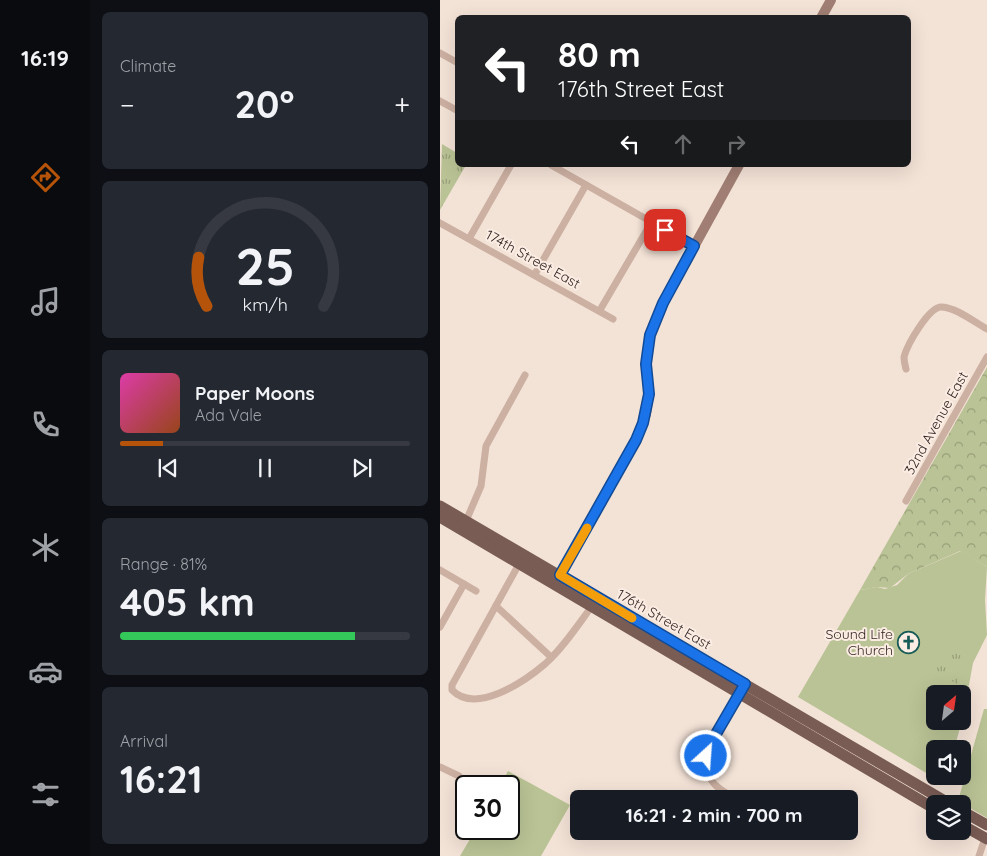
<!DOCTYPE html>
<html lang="en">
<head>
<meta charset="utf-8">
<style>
	:root { --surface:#171b24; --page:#242831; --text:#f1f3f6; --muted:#9ea1a6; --line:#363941; --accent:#b45309 }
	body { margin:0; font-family:Quicksand,sans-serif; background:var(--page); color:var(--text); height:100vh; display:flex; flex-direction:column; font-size:19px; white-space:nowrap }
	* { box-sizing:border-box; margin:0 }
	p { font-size:16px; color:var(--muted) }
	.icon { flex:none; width:28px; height:28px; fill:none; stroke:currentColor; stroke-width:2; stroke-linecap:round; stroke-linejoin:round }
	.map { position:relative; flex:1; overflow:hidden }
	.drawer { display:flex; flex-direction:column; gap:12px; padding:12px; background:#0d0f14; width:350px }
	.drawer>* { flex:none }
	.top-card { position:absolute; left:15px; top:15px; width:456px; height:152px; border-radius:8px; box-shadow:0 5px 20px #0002; background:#202124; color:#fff; overflow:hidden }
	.needle { width:32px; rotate:29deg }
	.fabs { position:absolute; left:486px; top:685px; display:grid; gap:10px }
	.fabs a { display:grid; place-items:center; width:45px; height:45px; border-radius:8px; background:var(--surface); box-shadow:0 5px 20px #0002; font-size:25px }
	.speed { position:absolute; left:15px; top:775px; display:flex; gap:10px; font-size:25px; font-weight:700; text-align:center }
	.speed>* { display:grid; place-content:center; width:65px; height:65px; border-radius:50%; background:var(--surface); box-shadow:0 5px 20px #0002; line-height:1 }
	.speed .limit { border:2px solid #111; border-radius:8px; background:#fff; color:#111 }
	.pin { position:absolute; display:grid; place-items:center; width:42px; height:42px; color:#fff; margin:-21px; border-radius:10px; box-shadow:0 2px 8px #0006 }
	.me { position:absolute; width:55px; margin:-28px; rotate:26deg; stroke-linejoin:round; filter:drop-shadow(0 0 4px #0008) }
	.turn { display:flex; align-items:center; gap:18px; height:105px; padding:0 20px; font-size:22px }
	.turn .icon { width:65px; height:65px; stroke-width:2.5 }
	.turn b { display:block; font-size:35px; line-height:42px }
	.lanes { display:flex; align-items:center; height:48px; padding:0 20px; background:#0003; justify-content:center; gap:25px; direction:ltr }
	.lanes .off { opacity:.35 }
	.big { font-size:38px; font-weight:800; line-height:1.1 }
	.drawer .tile { flex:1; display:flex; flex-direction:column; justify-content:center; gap:8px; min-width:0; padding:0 18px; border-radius:8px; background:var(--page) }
	.drawer .dial { align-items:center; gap:0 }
	.dial svg { height:130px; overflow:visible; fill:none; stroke:var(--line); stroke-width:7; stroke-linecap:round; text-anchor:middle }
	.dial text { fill:var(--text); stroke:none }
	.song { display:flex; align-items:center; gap:15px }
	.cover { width:60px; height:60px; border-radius:8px; background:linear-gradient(135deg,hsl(320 70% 55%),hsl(20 70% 35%)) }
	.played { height:5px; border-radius:2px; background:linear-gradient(90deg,var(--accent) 15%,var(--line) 15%) }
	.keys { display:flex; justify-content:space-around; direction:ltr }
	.heat { display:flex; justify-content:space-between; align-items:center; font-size:28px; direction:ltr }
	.charge { height:8px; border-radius:4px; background:linear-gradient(90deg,#34c759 81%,var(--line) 0) }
	.trip { position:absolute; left:130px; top:790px; width:288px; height:50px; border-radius:8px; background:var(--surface); box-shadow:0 5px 20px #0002; font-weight:800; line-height:50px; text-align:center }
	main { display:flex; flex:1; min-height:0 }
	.tab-bar { display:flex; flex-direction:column; width:90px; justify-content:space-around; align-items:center; background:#090b0e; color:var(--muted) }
	.tab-bar .icon { width:35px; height:35px }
	.tab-bar .current { color:var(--accent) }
	.tab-bar b { font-size:22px; color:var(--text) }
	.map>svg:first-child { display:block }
	.grass { fill:#bac395 }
	.forest { fill:url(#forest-crowns) }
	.park { fill:url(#park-tufts) }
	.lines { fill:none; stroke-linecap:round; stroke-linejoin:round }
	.street { stroke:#ccb0a2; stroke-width:7 }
	.secondary { stroke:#a07e73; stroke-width:10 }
	.primary { stroke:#795c54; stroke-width:11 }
	.route-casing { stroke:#114b97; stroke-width:12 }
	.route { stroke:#1a73e8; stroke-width:9 }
	.slow { stroke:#f59e0b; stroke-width:9 }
	.labels { text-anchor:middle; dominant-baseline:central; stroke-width:4; stroke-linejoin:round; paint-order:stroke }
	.street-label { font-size:14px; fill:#362825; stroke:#fbede3 }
	.poi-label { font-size:14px; fill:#362825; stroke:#fbede3; text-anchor:end }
</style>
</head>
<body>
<main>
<nav class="tab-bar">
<b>16:19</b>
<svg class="icon current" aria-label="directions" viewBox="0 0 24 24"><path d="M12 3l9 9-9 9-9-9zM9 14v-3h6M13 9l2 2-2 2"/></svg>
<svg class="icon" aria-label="music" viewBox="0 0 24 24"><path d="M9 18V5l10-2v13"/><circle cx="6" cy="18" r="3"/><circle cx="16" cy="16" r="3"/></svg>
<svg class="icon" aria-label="phone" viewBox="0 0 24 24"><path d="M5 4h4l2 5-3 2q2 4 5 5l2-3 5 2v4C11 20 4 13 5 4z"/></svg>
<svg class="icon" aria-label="climate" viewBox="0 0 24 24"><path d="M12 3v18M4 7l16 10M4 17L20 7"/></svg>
<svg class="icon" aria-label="car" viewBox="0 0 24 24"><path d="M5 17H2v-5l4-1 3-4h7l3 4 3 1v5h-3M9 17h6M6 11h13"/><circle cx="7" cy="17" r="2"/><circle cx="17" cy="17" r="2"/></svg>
<svg class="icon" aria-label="filters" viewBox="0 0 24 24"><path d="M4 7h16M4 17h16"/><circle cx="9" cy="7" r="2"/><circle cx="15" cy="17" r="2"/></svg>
</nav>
<section class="drawer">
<div class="tile"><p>Climate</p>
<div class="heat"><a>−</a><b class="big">20°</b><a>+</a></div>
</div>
<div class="tile dial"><svg viewBox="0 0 100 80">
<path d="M14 69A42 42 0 1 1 86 69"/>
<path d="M14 69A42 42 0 0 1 9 39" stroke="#b45309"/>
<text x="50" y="56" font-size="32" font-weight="700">25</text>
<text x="50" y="72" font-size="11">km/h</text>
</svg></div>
<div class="tile">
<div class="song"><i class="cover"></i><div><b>Paper Moons</b><p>Ada Vale</p></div></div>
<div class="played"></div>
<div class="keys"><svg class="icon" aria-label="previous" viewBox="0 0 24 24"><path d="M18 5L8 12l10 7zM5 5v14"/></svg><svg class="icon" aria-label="pause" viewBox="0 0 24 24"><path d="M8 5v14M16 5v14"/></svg><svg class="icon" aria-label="next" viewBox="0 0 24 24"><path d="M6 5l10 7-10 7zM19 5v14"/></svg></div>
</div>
<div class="tile"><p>Range · 81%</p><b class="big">405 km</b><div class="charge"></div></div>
<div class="tile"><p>Arrival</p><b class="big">16:21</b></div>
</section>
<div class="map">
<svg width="547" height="856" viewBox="0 0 547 856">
	<defs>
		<pattern id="forest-crowns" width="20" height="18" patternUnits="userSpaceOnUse" patternTransform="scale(1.25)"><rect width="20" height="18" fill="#bac395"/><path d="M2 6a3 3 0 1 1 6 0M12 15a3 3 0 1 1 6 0" fill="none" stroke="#989e79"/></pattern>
		<pattern id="park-tufts" width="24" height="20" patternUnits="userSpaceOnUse" patternTransform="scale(1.25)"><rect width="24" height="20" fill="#bac395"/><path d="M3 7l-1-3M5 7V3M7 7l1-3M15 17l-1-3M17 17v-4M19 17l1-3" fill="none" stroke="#989e79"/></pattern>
	</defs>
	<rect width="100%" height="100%" fill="#f3e2d6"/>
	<g class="grass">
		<polygon points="521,551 547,567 545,600 547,635 533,663 523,717 522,694 495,694 495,721 522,721 514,749 495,749 495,776 506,776 502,779 493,777 358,697 420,590 437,587 445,589 457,585 468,574"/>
		<polygon points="544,709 547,709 547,818 518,801"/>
		<polygon points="68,771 130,805 101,856 20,856 36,829 69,829 69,786 60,786"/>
	</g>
	<polygon class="forest" points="547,367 547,567 520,551 468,574 450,588 437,587 420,590"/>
	<g class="park">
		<polygon points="2,144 17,153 18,165 26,165 0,210"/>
		<polygon points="512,651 529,660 517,684 493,670 502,653 509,657"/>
	</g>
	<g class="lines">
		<g class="street">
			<polyline points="0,53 18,63"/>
			<polyline points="0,101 18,111"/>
			<polyline points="111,165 254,246"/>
			<polyline points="0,223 173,319"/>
			<polyline points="30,237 71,165"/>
			<polyline points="95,274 146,185"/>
			<polyline points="160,310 211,223"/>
			<path d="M466,369C465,365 464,362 464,357C467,345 489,306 502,307C517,308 534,322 547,329"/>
			<polyline points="466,501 547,357"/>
			<polyline points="26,521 41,486 46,446 85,375"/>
			<path d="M79,564L12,685V690C36,715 85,681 105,664C123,648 138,625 152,606"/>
			<polyline points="0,570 36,591"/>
			<polyline points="56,606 111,657"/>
			<polyline points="0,627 24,584"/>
			<polyline points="0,767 19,776"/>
			<path d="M297,799C288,794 277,789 272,781C253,755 288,714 301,691"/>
			<polyline points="539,856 545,838"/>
		</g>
		<g class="secondary">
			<polyline points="381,18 391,0"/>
			<polyline points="116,581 196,440 206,414 209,394 206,364 210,335 223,303 299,165"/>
		</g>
		<g class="primary">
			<polyline points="0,506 510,804"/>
			<polyline points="0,517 495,809"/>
			<polyline points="522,811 547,825"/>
			<polyline points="522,825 547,839"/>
		</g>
	</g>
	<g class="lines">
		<defs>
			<polyline id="route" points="225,230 254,246 223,303 210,335 206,364 209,394 203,423 196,440 120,575 305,684 269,746 266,756"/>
		</defs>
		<use href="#route" class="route-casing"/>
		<use href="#route" class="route"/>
		<polyline class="slow" points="147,528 120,575 192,618"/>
	</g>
	<defs>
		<symbol id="church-ring" viewBox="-11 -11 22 22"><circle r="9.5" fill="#fbede3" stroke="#175b57" stroke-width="1.5"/><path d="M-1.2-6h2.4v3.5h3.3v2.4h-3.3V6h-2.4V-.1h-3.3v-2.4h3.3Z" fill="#175b57"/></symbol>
	</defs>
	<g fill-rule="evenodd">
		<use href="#church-ring" x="456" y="630" width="25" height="25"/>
	</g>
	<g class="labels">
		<g class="street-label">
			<text transform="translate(93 259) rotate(29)">174th Street East</text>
			<text transform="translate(496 423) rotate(-61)">32nd Avenue East</text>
			<text transform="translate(224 619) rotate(30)">176th Street East</text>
		</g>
		<g class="poi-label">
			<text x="453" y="634">Sound Life<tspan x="453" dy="16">Church</tspan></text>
		</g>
	</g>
</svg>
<div class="fabs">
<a><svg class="needle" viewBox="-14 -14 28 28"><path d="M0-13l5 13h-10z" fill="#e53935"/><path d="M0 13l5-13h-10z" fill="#9ea1a6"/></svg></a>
<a><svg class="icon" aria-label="sound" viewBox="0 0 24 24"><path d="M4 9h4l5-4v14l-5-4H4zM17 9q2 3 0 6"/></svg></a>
<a><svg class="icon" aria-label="layers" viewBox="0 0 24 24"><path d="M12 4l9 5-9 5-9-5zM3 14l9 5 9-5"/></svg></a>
</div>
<div class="speed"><div class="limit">30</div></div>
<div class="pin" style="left:225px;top:230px;background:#d93025"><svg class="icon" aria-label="arrive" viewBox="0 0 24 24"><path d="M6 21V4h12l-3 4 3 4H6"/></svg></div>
<svg class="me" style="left:266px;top:756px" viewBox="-20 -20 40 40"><circle r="17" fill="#1a73e8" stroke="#fff" stroke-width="3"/><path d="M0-11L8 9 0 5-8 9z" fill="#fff"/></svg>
<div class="trip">16:21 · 2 min · 700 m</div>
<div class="top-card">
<div class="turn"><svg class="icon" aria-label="left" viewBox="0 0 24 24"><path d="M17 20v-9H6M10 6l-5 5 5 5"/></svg><div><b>80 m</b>176th Street East</div></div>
<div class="lanes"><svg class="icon" aria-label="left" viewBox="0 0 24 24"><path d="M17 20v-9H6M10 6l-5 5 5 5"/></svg><svg class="icon off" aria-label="ahead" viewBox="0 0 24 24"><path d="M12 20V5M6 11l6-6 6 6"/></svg><svg class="icon off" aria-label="right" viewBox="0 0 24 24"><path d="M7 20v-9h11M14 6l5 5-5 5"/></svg></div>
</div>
</div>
</main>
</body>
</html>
